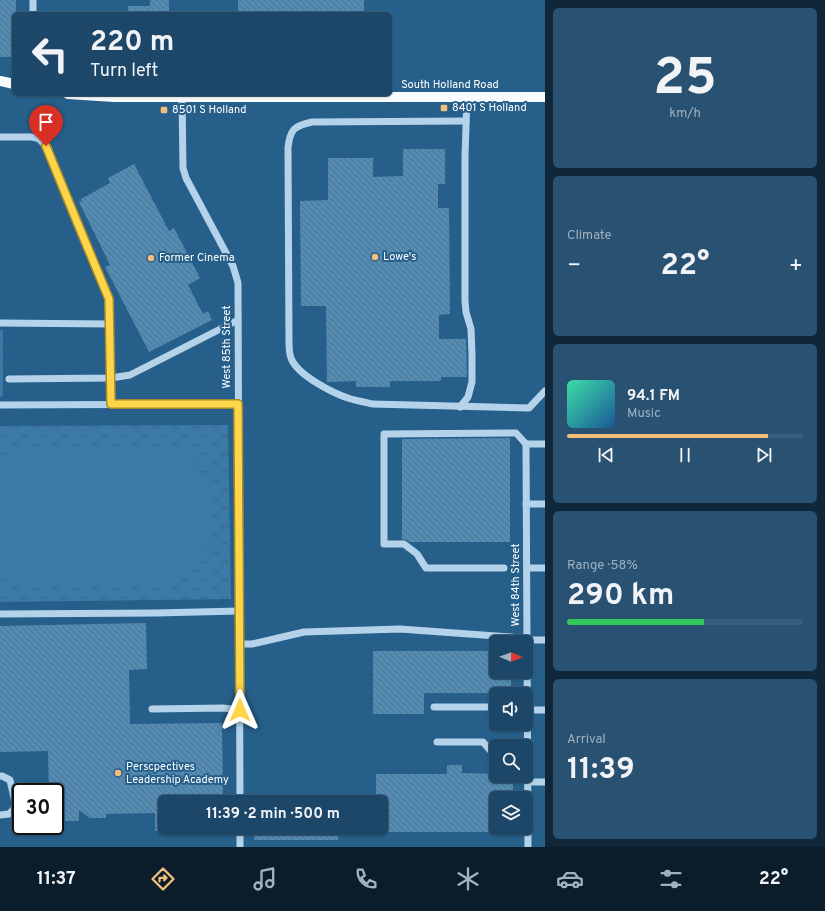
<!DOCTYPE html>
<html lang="en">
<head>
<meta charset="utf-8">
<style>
	:root { --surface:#1c4768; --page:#295171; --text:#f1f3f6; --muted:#a0b2c0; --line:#3a5f7c; --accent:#f3bf79 }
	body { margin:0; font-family:Overpass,sans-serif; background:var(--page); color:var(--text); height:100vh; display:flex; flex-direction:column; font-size:15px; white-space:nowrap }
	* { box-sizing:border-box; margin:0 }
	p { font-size:13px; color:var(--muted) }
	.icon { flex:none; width:22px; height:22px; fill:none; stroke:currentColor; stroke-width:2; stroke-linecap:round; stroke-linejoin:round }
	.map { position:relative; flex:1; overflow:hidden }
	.drawer { display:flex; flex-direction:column; gap:8px; padding:8px; background:#0f2739; width:280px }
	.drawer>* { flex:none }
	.hud { position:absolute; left:12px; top:12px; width:380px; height:84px; border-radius:6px; box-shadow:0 1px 3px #0004,0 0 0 1px var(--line); background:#1c4768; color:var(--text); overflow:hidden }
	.needle { width:26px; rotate:91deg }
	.controls { position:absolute; left:489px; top:635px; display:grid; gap:8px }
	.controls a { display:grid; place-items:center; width:44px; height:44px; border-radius:6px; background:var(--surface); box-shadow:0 1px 3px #0004,0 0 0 1px var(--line); font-size:20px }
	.speed { position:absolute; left:12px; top:783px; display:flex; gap:8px; font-size:20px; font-weight:700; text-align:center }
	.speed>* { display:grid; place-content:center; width:52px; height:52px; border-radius:50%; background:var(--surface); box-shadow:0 1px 3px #0004,0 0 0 1px var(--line); line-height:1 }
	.speed .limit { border:2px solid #111; border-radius:6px; background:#fff; color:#111 }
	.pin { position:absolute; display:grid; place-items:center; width:34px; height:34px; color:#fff; margin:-41px -17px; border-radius:50% 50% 50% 0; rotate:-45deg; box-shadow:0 0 4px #0007 }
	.pin .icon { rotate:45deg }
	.me { position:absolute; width:44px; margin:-22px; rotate:0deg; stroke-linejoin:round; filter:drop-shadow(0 0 3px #0008) }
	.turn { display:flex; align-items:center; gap:14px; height:84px; padding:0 12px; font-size:18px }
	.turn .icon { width:52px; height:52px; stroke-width:2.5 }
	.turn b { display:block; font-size:28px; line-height:34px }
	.big { font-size:30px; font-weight:700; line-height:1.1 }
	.drawer .tile { flex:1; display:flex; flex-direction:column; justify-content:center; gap:6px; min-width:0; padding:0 14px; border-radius:6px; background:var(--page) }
	.drawer .dial { align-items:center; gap:0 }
	.dial b { font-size:52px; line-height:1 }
	.song { display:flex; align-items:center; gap:12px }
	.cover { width:48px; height:48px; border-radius:6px; background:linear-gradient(135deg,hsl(160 70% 55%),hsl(210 70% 35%)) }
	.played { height:4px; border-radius:2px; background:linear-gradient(90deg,var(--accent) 85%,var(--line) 85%) }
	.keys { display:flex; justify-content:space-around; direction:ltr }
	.heat { display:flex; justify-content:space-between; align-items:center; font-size:22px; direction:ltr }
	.charge { height:6px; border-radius:3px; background:linear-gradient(90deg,#34c759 58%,var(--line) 0) }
	.trip { position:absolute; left:158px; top:795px; width:230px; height:40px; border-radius:6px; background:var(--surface); box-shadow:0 1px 3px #0004,0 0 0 1px var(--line); font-weight:700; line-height:40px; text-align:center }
	.dock { display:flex; height:64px; justify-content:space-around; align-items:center; background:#0b1c2a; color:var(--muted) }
	.dock .icon { width:28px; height:28px }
	.dock .active { color:var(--accent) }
	.dock b { font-size:18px; color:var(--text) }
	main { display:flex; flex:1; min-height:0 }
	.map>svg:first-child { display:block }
	.grass { fill:url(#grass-tufts) }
	.forest { fill:url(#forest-crowns) }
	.garden { fill:#3b7aa7 }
	.building { fill:url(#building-back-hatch) }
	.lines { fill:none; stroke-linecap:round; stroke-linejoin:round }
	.minor { stroke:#b4d3ea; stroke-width:7 }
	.major { stroke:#f7fbfe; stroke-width:10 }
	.route-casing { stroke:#a68a30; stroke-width:10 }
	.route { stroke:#ffd54a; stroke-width:7 }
	.poi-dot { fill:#f3bf79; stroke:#265f8a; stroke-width:1.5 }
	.labels { text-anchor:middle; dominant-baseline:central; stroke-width:4; stroke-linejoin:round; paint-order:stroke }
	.street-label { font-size:11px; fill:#fff; stroke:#265f8a }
	.poi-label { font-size:11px; fill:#fff; stroke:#265f8a; text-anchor:start }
</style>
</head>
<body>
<main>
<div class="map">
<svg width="545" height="847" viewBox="0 0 545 847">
	<defs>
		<pattern id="grass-tufts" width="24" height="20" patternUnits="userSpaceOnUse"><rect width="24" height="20" fill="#3b7aa7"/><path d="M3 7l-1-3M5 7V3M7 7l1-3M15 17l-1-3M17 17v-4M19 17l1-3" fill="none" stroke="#44637a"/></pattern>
		<pattern id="forest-crowns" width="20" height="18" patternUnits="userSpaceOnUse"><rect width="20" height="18" fill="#3b7aa7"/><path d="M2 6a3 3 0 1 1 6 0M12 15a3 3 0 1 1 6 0" fill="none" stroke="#44637a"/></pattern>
		<pattern id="building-back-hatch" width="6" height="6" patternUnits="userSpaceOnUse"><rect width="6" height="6" fill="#538bb3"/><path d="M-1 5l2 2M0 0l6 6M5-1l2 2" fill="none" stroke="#50728a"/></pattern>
	</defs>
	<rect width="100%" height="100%" fill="#265f8a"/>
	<polygon class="grass" points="0,330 3,330 3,396 0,397"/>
	<polygon class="forest" points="228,425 231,599 0,602 0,426"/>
	<path class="garden" d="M196,446C197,452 195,462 197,468C198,473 203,477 205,481C207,485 209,491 210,496C218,528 207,566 175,580C169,582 163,583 157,585L40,586C25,586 12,582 0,573V462L6,457L12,454L13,449Z"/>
	<g class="building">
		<polygon points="0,0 16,0 16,14 14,14 14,57 0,57"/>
		<polygon points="150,0 169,0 169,14 128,14 128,6 150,6"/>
		<rect x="238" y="0" width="126" height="14"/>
		<polygon points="403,149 445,149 445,184 438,184 438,208 449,208 450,314 439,315 439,339 466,339 467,377 441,377 441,381 390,381 390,387 356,387 356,381 327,382 326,306 301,306 300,201 328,200 328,158 373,158 373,177 403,176"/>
		<polygon points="134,164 169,231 174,228 200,278 188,285 203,314 208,311 212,320 149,352 105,267 110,265 79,202 82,201 81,199 110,183 108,178"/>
		<polygon points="510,438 510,542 409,542 407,540 402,539 402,439"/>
		<polygon points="146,623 147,669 129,670 130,724 222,723 223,802 165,802 165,831 155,831 155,813 106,814 106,818 90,818 79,810 79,821 55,821 55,792 49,792 48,751 0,752 0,626"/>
		<polygon points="373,651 496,651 496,672 511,672 511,693 424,693 424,714 373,714"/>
		<polygon points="447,765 462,765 462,773 496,774 496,776 513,776 513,798 496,798 496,832 381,832 381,802 376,802 376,774 447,774"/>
		<rect x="254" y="828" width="84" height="12"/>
	</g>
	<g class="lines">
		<g class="minor">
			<polyline points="33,0 33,14"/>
			<polyline points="182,97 183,168 186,178 233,266 238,283 240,802"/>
			<path d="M466,121L312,122C294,126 290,129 288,148L289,342C289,347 289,353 291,358C297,375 334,394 351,399C358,401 365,402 372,404L529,408L545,391"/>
			<polyline points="0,137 32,137 39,139 46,146 75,217 109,299 110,324 111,404"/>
			<polyline points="0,323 110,324"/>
			<polyline points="9,379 111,378 130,375 238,320"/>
			<polyline points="0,405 238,404"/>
			<polyline points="460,407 468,397 472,382 472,355 471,329 466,312 465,301 465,156 467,97"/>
			<polyline points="526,444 528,847"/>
			<polyline points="526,444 545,444"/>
			<polyline points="526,504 545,504"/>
			<polyline points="504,568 426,568 417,554 404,544 384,544 384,434 516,433 526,444"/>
			<polyline points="527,568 545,568"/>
			<polyline points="0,614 156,613 239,611"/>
			<polyline points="239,644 252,644 304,632 400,629 511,637 527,640 545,640"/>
			<polyline points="434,707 496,707"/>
			<polyline points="152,709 223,708 240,710"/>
			<polyline points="526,710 545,710"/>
			<polyline points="437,742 483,742 495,756 496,756"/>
			<polyline points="0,776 2,776 10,780 15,802 14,809 9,814 0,815"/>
			<polyline points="528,782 545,782"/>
			<polyline points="240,828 240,847"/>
		</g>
		<g class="major">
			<polyline points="0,81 14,84"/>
			<polyline points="68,94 114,97 545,97"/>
		</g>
	</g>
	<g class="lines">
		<defs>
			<polyline id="route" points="46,146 75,217 109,299 111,404 238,404 240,710"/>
		</defs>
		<use href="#route" class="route-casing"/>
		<use href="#route" class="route"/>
	</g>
	<g class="poi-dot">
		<rect x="440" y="104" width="8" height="8" rx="2"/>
		<rect x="160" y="106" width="8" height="8" rx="2"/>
		<circle cx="375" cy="257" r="4"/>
		<circle cx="151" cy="258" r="4"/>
		<circle cx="118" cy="773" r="4"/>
	</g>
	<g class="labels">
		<g class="street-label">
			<text x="450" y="85">South Holland Road</text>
			<text transform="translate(227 347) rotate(-90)">West 85th Street</text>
			<text transform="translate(516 585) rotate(-90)">West 84th Street</text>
		</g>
		<g class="poi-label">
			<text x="452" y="108">8401 S Holland</text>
			<text x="172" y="110">8501 S Holland</text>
			<text x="383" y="257">Lowe's</text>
			<text x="159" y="258">Former Cinema</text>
			<text x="126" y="767">Perscpectives<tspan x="126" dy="13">Leadership Academy</tspan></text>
		</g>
	</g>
</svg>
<div class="controls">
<a><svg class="needle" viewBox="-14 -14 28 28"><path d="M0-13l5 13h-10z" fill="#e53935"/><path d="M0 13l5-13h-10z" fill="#a0b2c0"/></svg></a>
<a><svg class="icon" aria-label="sound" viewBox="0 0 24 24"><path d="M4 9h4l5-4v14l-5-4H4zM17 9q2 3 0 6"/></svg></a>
<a><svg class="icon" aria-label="search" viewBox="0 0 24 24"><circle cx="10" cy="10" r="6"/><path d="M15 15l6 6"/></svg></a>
<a><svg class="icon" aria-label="layers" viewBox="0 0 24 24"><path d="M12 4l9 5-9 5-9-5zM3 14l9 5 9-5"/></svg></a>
</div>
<div class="speed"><div class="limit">30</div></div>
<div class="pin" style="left:46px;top:146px;background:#d93025"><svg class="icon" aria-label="arrive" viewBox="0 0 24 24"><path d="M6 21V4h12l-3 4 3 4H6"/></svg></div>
<svg class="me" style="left:240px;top:710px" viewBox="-20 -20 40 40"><path d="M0-17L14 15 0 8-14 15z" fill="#ffd54a" stroke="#fff" stroke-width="4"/></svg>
<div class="trip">11:39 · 2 min · 500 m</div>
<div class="hud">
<div class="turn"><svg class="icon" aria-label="left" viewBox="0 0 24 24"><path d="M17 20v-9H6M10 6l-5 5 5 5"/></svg><div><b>220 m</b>Turn left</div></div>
</div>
</div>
<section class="drawer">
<div class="tile dial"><b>25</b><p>km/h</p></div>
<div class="tile"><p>Climate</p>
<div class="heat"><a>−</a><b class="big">22°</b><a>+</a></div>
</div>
<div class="tile">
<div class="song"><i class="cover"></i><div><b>94.1 FM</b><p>Music</p></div></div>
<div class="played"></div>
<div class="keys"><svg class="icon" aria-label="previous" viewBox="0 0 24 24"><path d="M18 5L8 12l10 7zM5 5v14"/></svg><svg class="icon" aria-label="pause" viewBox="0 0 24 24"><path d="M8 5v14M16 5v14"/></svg><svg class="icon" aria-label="next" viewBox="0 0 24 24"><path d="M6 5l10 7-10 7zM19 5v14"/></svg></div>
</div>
<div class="tile"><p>Range · 58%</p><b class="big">290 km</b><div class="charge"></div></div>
<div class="tile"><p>Arrival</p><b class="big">11:39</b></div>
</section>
</main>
<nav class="dock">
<b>11:37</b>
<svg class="icon active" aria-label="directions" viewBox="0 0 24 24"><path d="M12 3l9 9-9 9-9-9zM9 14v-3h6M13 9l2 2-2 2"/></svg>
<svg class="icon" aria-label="music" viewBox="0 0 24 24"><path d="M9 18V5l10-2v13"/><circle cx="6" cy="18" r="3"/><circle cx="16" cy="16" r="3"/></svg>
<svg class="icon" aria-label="phone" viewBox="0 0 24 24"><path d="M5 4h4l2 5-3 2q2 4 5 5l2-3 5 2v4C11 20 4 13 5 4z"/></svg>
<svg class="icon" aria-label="climate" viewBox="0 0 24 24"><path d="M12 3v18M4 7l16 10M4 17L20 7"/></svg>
<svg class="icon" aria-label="car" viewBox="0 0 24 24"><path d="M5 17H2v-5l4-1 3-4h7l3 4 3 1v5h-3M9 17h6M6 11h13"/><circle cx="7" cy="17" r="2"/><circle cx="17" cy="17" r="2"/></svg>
<svg class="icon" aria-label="filters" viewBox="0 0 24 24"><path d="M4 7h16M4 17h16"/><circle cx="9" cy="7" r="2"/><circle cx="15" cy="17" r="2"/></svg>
<b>22°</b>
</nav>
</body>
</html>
